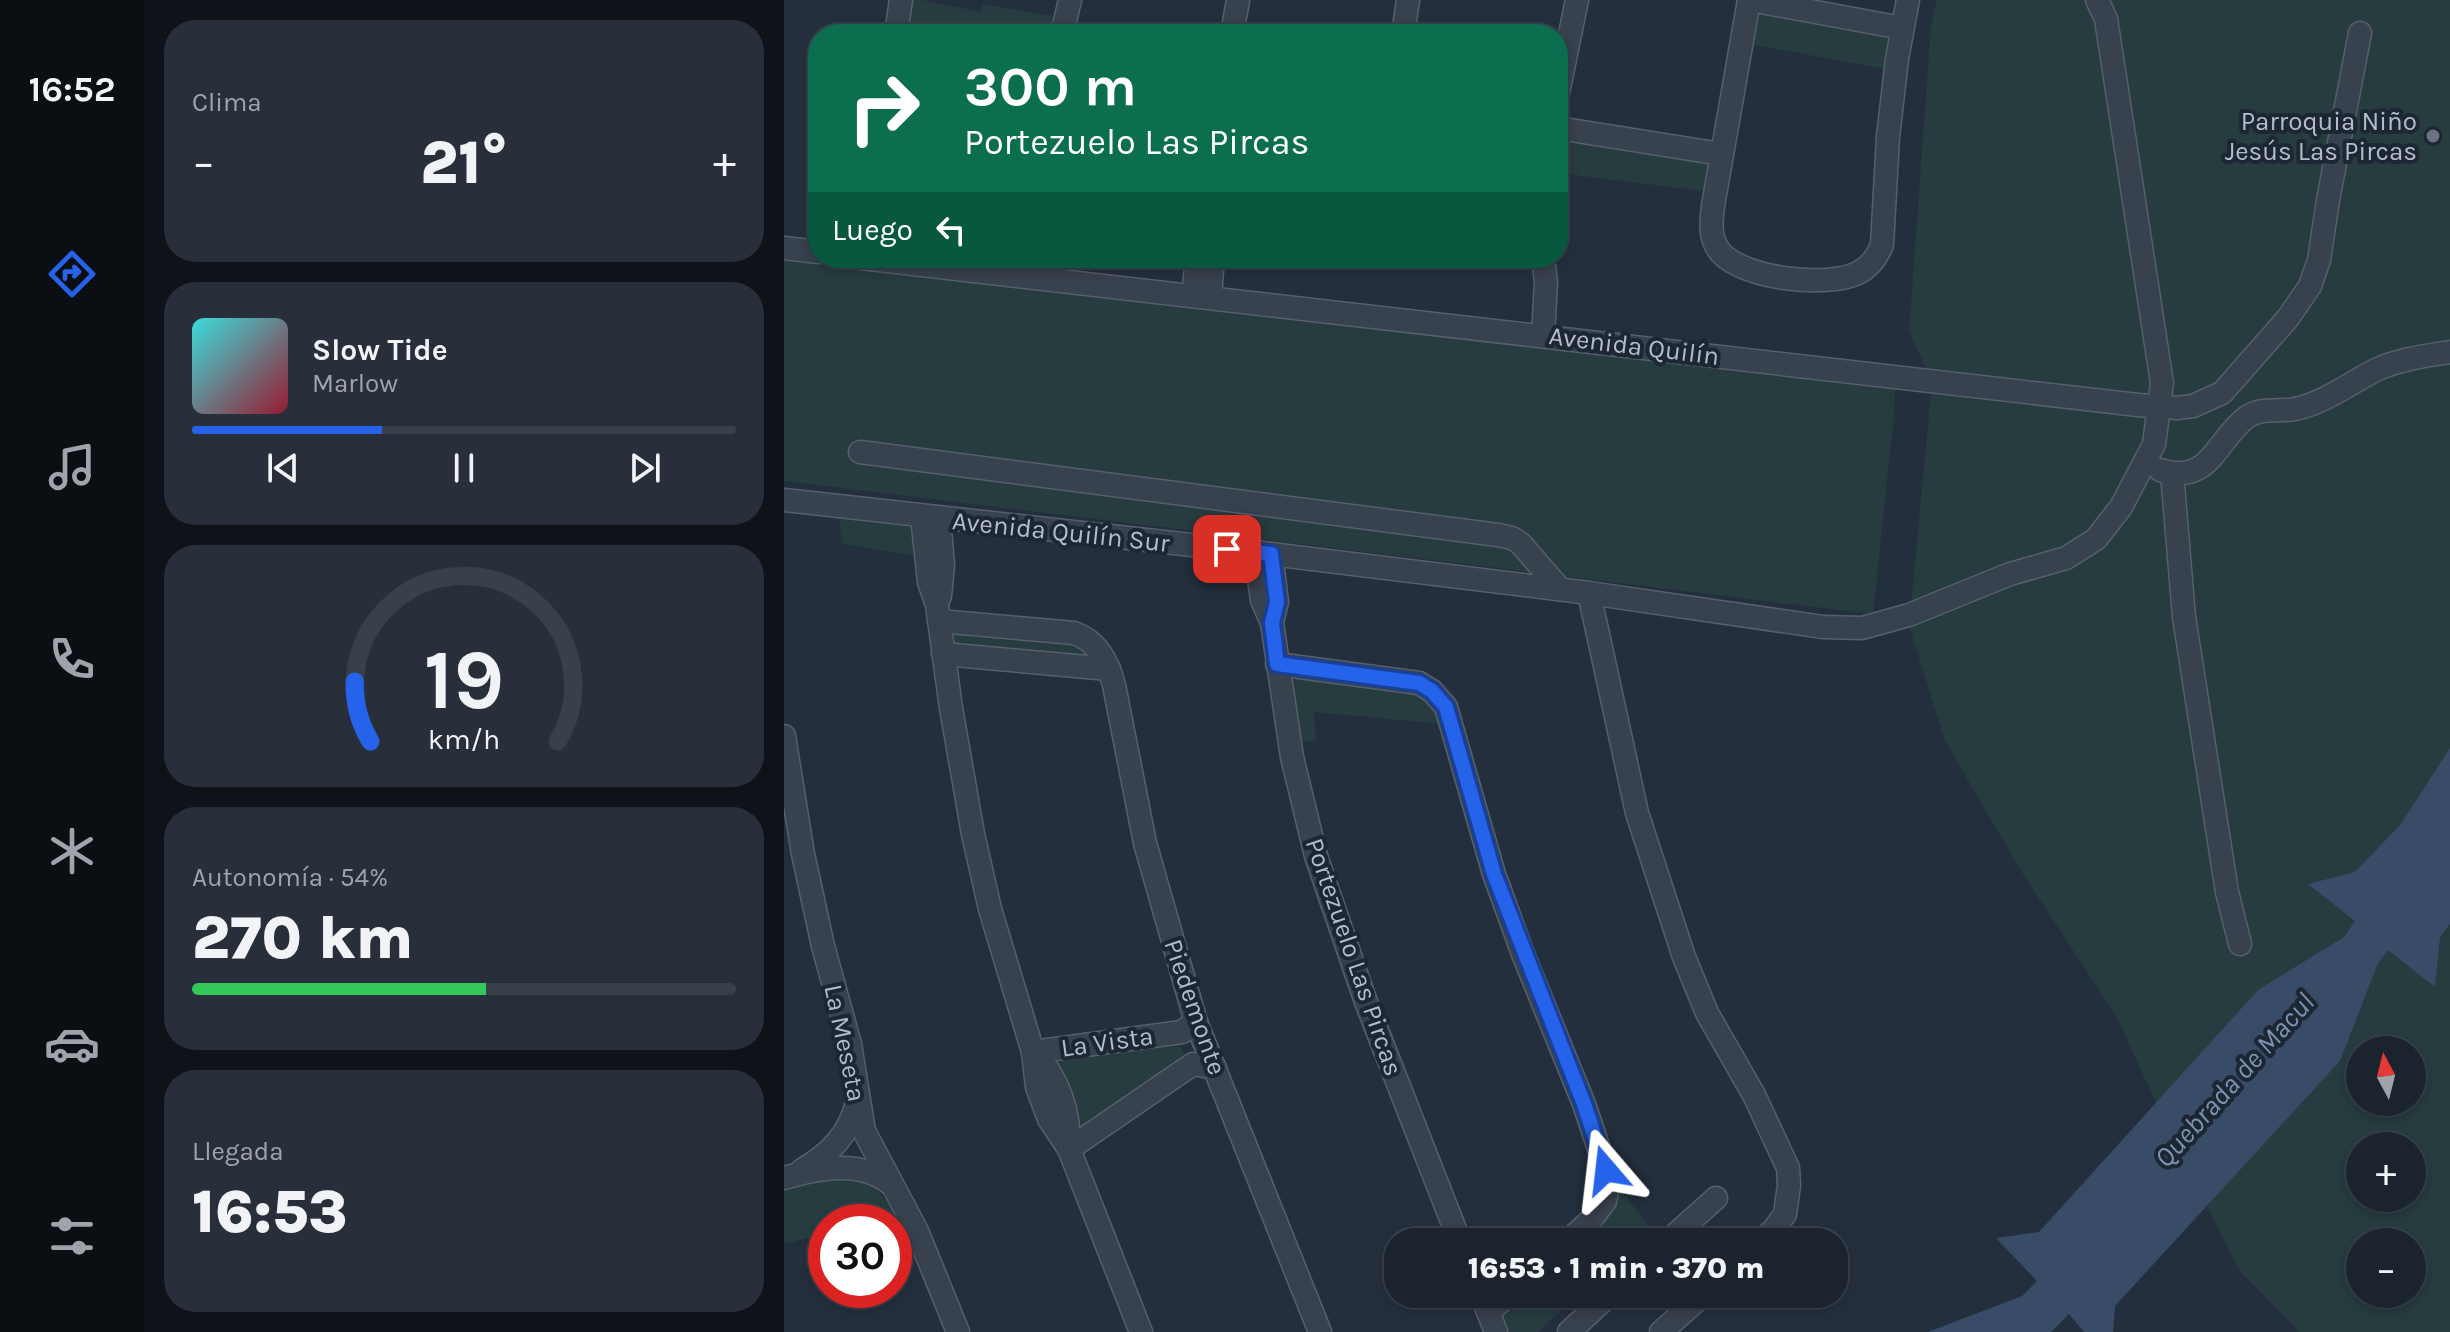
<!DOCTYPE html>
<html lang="es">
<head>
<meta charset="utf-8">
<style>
	:root { --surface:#1b232e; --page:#282f3a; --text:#f1f3f6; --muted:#a0a4aa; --line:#39404a; --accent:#2563eb }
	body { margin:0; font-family:Karla,sans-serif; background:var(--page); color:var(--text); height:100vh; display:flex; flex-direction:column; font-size:30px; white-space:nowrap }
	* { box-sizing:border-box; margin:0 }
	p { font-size:26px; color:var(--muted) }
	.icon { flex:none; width:44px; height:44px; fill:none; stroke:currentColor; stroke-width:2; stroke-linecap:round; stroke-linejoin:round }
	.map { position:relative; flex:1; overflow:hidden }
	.details { display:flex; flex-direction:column; gap:20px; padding:20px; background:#0f1319; width:640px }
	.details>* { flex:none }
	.top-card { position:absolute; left:24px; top:24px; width:760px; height:244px; border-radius:32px; box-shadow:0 4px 12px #0003,0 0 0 2px var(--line); background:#0b6e4f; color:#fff; overflow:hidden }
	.needle { width:52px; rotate:353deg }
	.buttons { position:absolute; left:1562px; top:1036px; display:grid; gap:16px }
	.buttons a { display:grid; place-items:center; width:80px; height:80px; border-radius:50%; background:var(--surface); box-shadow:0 4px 12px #0003,0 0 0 2px var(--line); font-size:40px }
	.speed { position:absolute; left:24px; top:1204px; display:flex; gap:16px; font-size:40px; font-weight:700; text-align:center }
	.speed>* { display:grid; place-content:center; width:104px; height:104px; border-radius:50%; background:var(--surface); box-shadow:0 4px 12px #0003,0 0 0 2px var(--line); line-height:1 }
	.speed .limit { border:12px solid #d22; background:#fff; color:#111 }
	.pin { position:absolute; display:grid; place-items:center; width:68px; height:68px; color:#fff; margin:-34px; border-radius:16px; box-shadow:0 4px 12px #0006 }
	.me { position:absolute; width:88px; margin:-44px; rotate:343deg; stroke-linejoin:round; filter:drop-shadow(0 0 6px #0008) }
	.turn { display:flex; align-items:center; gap:28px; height:168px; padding:0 24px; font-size:36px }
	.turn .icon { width:104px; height:104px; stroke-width:2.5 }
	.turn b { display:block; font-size:56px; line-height:68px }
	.then { display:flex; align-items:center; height:76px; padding:0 24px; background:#0003; gap:16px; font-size:30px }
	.big { font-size:60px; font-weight:800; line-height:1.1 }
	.details .tile { flex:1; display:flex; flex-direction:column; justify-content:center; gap:12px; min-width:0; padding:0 28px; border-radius:32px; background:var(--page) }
	.details .dial { align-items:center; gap:0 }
	.dial svg { height:208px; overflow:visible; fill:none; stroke:var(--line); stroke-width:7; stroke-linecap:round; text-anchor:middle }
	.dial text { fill:var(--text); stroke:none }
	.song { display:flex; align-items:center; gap:24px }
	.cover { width:96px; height:96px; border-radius:12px; background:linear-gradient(135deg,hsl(180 70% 55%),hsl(350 70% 35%)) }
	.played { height:8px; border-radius:4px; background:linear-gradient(90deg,var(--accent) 35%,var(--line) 35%) }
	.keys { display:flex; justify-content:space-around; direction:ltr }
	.heat { display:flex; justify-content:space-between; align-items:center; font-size:44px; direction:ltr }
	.charge { height:12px; border-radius:6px; background:linear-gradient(90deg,#34c759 54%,var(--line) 0) }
	.trip { position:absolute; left:600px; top:1228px; width:464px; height:80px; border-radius:32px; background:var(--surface); box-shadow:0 4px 12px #0003,0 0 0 2px var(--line); font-weight:800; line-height:80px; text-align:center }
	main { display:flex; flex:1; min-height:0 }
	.menu { display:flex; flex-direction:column; width:144px; justify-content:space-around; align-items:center; background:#0b0e12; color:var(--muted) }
	.menu .icon { width:56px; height:56px }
	.menu .selected { color:var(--accent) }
	.menu b { font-size:36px; color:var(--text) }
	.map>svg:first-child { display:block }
	.green { fill:#263c3f; fill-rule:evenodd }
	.water { fill:#394c67 }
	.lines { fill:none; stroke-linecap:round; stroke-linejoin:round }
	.minor-casing { stroke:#565f6c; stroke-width:25 }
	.minor { stroke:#38414e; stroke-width:22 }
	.route-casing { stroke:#184099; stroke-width:20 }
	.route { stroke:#2563eb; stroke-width:14 }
	.worship-dot { fill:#6b7280; stroke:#1d2633; stroke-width:3 }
	.labels { text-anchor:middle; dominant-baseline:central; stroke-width:8; stroke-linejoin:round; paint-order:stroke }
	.poi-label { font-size:26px; fill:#b4bcc9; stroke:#1d2633; text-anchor:end }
	.street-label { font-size:26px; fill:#b4bcc9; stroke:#1d2633 }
	.water-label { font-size:28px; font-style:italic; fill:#7c92b1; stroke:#1d2633 }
</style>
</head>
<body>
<main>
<nav class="menu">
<b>16:52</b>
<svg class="icon selected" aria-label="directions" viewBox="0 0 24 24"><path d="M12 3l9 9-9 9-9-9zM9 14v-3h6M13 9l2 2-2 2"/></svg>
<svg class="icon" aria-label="music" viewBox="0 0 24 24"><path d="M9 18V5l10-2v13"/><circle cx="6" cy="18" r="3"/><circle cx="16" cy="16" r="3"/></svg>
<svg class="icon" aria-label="phone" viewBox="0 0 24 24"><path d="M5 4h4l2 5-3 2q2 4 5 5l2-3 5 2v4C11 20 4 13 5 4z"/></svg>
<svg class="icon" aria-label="climate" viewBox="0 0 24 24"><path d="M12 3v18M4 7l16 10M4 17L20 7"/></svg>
<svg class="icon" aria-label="car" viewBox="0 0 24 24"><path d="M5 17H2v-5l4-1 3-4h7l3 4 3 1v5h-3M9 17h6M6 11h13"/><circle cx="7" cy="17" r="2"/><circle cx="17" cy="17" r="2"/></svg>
<svg class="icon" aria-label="filters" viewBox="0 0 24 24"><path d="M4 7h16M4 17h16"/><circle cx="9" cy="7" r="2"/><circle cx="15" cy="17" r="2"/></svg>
</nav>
<section class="details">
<div class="tile"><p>Clima</p>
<div class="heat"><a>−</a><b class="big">21°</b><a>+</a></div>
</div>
<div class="tile">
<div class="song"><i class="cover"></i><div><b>Slow Tide</b><p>Marlow</p></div></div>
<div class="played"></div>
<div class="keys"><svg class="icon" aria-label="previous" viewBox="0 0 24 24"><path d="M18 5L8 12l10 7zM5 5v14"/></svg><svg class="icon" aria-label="pause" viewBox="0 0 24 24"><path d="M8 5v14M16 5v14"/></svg><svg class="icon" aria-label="next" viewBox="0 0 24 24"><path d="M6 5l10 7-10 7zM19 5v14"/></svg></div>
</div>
<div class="tile dial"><svg viewBox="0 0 100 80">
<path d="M14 69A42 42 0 1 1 86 69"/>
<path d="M14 69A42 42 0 0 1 8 46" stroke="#2563eb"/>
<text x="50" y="56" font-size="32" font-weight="700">19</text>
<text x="50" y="72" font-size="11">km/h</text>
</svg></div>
<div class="tile"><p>Autonomía · 54%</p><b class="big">270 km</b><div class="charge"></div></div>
<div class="tile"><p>Llegada</p><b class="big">16:53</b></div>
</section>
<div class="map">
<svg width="1666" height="1332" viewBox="0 0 1666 1332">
	<rect width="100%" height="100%" fill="#242f3e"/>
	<g class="green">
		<polygon points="125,0 137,0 197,12 199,4 275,17 271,34 119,34"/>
		<path d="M1153,0H1666V1332H1516L1456,1271L1386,1133L1332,1016L1237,871L1161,741L1125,626L1148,382L1125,331L1147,26ZM1576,1050H1628V1102H1576ZM1576,1146H1628V1198H1576ZM1576,1242H1628V1294H1576Z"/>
		<polygon points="979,11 1103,36 1105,42 1101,69 965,44 973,14"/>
		<polygon points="783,140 923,159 930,166 927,192 774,173 775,146"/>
		<polygon points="0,256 1111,389 1110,415 1089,614 0,481"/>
		<polygon points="54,515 137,524 139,557 59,544"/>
		<polygon points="176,629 285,636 305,653 302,659 174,647 168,642 168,637"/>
		<polygon points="516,677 622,689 645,700 659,724 530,712 532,740 515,742 506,683"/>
		<polygon points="393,1041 401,1056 400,1063 304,1129 295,1125 270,1061 272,1057"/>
		<path d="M48,1177C82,1180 95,1184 111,1216L87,1222H42V1233L0,1244V1191Z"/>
		<polygon points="831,1188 836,1189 867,1229 852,1242 794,1242"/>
		<polygon points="737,1294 795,1294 754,1332 719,1332 715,1319 719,1311"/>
	</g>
	<polygon class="water" points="1666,748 1666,924 1656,937 1651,987 1604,950 1594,963 1556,1061 1331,1306 1329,1332 1300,1332 1285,1314 1267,1332 1144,1332 1238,1296 1253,1281 1212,1238 1255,1232 1474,990 1560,937 1571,921 1524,884 1571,872 1616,825"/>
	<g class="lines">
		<defs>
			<g id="minor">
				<path d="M965,0L929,206C927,223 925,239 937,253C961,279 1043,288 1074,273C1086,267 1093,257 1098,245L1104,137L1113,59L1124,0"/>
				<polyline points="966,0 1118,28"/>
				<polyline points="112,34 117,0"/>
				<polyline points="278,34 286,0"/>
				<polyline points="448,34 454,0"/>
				<polyline points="619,34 624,0"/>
				<polyline points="774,93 793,0"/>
				<polyline points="774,128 937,154"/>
				<polyline points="0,248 34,252"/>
				<polyline points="77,258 1354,405 1393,408 1409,406 1438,393 1504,318 1526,286 1535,260 1544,200 1576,33"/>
				<polyline points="409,296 413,258"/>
				<polyline points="426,297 429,258"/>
				<polyline points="759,335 762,282 759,258"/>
				<polyline points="76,452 714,535 728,538 736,543 776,589"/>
				<path d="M1376,470C1427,486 1432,439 1463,417C1477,407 1496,412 1511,409C1541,403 1567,382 1594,369C1617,359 1641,356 1666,352"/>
				<polyline points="1388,473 1400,617 1443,892 1456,944"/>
				<polyline points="0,500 471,552 805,593 1039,627 1078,628 1125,615 1226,574 1282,558 1312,539 1337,507 1370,444 1378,383 1322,19 1313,0"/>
				<polyline points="138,516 145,582 153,605 167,708 189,834 206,909 249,1052 253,1087 265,1119 285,1149 357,1332"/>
				<polyline points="155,518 159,565 156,596"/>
				<polyline points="471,552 478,600 488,623 508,757 532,856 582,1002 676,1242"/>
				<polyline points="487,554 493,602 488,622"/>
				<polyline points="805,593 853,813 900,957 923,1013 970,1095 1004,1168 1005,1185 1001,1214 991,1228 977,1242"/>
				<path d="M155,621L290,633C314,641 324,663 330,685L361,843L412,1022L536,1332"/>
				<polyline points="159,654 325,669"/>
				<polyline points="493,664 635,683 648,691 662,707 710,874 739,954 800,1104 822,1170 824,1186 821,1201 806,1221 783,1242"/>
				<polyline points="0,736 19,854 39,946 66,1044 80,1131 133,1231 174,1332"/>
				<polyline points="249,1052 398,1032 412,1022"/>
				<path d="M249,1052C275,1077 286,1113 285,1149"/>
				<polyline points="285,1149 409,1064 431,1068"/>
				<path d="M18,1170C46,1154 65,1134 73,1103"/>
				<path d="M0,1178C35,1168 78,1159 108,1185"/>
				<polyline points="883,1242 932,1198"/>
				<polyline points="697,1294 712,1332"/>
				<polyline points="704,1312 726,1294"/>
				<polyline points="785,1332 826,1294"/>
				<polyline points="877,1332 920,1294"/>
			</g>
		</defs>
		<use href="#minor" class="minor-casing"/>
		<use href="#minor" class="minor"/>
	</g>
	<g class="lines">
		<defs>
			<polyline id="route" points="443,549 487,554 493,602 488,623 493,664 635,683 648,691 662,707 710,874 800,1104 822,1170"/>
		</defs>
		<use href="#route" class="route-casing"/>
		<use href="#route" class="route"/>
	</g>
	<circle class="worship-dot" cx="1649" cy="136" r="8"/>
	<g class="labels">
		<g class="poi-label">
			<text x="1633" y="121">Parroquia Niño<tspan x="1633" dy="30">Jesús Las Pircas</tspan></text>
		</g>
		<g class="street-label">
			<text transform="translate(850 346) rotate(7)">Avenida Quilín</text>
			<text transform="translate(277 532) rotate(6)">Avenida Quilín Sur</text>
			<text transform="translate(570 957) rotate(71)">Portezuelo Las Pircas</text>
			<text transform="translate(411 1007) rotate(71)">Piedemonte</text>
			<text transform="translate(323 1042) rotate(-8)">La Vista</text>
			<text transform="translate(61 1043) rotate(78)">La Meseta</text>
		</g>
		<g class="water-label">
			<text transform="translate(1450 1080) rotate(-48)">Quebrada de Macul</text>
		</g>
	</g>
</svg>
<div class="buttons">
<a><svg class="needle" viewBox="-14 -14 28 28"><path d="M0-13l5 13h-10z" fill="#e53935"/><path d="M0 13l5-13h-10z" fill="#a0a4aa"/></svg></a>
<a>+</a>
<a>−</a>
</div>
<div class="speed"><div class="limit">30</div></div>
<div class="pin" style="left:443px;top:549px;background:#d93025"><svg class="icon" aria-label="arrive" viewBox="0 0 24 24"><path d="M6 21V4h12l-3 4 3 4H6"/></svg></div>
<svg class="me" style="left:822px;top:1170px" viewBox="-20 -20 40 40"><path d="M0-17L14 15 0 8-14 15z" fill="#2563eb" stroke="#fff" stroke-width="4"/></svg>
<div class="trip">16:53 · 1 min · 370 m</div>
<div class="top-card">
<div class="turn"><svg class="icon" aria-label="right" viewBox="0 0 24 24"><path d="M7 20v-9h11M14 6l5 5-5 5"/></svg><div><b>300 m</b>Portezuelo Las Pircas</div></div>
<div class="then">Luego<svg class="icon" aria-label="left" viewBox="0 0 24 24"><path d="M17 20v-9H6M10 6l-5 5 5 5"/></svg></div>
</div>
</div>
</main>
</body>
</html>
